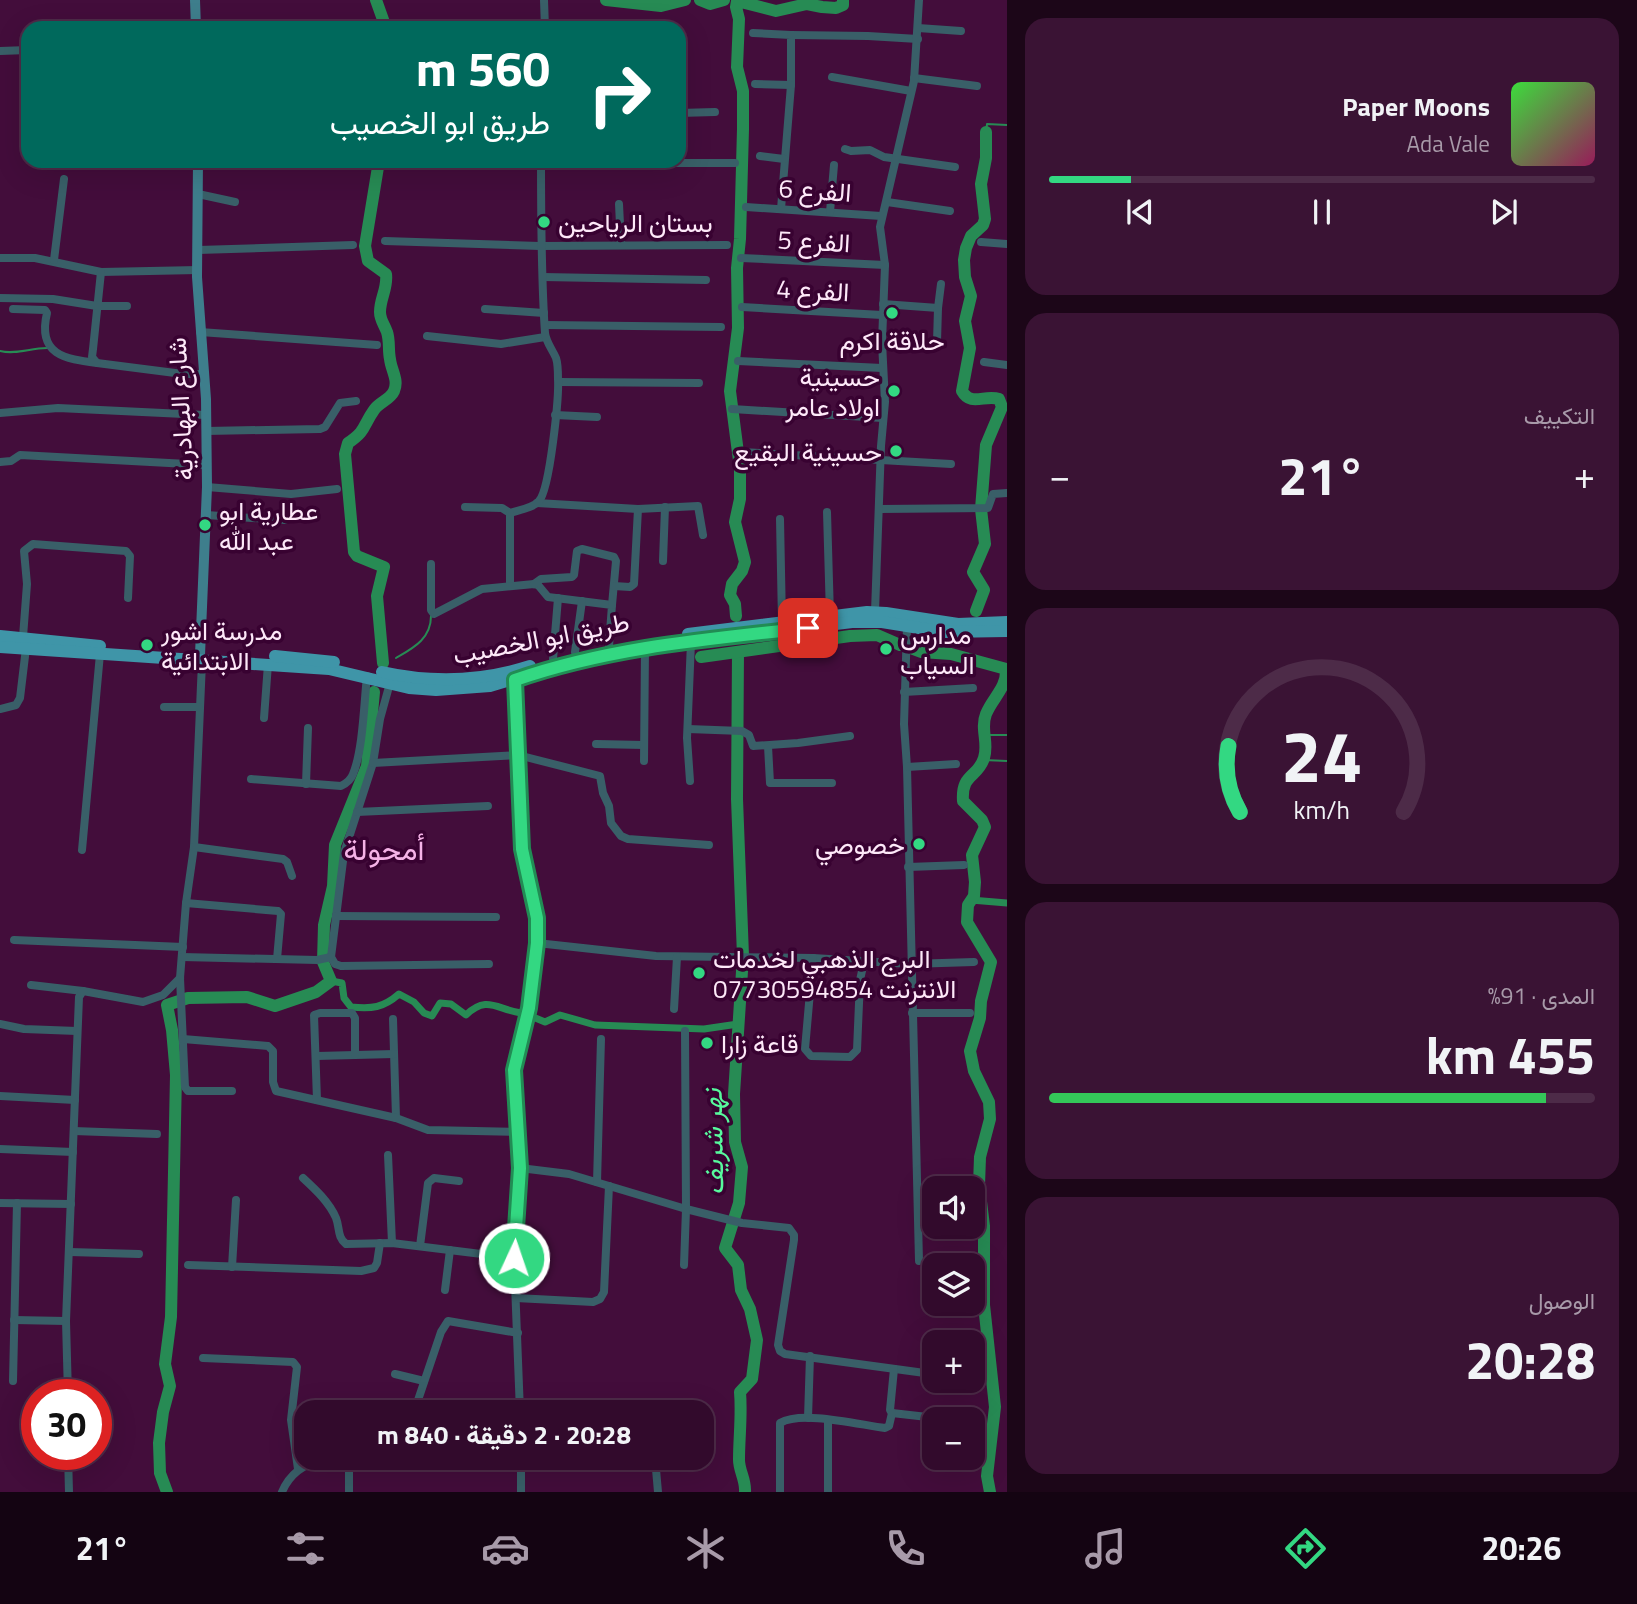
<!DOCTYPE html>
<html lang="ar">
<head>
<meta charset="utf-8">
<style>
	:root { --surface:#320a2c; --page:#3a1334; --text:#f1f3f6; --muted:#a89aa9; --line:#4d2b48; --accent:#33d882 }
	body { margin:0; font-family:"Titillium Web",Vazirmatn,sans-serif; background:var(--page); color:var(--text); direction:rtl; height:100vh; display:flex; flex-direction:column; font-size:26px; white-space:nowrap }
	* { box-sizing:border-box; margin:0 }
	p { font-size:23px; color:var(--muted) }
	.icon { flex:none; width:38px; height:38px; fill:none; stroke:currentColor; stroke-width:2; stroke-linecap:round; stroke-linejoin:round }
	.map { position:relative; flex:1; overflow:hidden; direction:ltr }
	.details { display:flex; flex-direction:column; gap:18px; padding:18px; background:#1c0618; width:630px }
	.details>* { flex:none }
	.guide { position:absolute; left:21px; top:21px; width:665px; height:147px; border-radius:21px; box-shadow:0 7px 28px #0002,0 0 0 2px var(--line); direction:rtl; background:#00695c; color:#fff; overflow:hidden }
	.fabs { position:absolute; left:922px; top:1176px; display:grid; gap:14px }
	.fabs a { display:grid; place-items:center; width:63px; height:63px; border-radius:14px; background:var(--surface); box-shadow:0 7px 28px #0002,0 0 0 2px var(--line); font-size:35px }
	.speed { position:absolute; left:21px; top:1379px; display:flex; gap:14px; font-size:35px; font-weight:700; text-align:center }
	.speed>* { display:grid; place-content:center; width:91px; height:91px; border-radius:50%; background:var(--surface); box-shadow:0 7px 28px #0002,0 0 0 2px var(--line); line-height:1 }
	.speed .limit { border:10px solid #d22; background:#fff; color:#111 }
	.pin { position:absolute; display:grid; place-items:center; width:60px; height:60px; color:#fff; margin:-30px; border-radius:14px; box-shadow:0 4px 10px #0006 }
	.me { position:absolute; width:77px; margin:-38px; rotate:3deg; stroke-linejoin:round; filter:drop-shadow(0 0 5px #0008) }
	.turn { display:flex; align-items:center; gap:24px; height:147px; padding:0 21px; font-size:32px }
	.turn .icon { width:91px; height:91px; stroke-width:2.5 }
	.turn b { display:block; font-size:49px; line-height:60px }
	.big { font-size:52px; font-weight:700; line-height:1.1 }
	.details .tile { flex:1; display:flex; flex-direction:column; justify-content:center; gap:10px; min-width:0; padding:0 24px; border-radius:21px; background:var(--page) }
	.details .dial { align-items:center; gap:0 }
	.dial svg { height:182px; overflow:visible; fill:none; stroke:var(--line); stroke-width:7; stroke-linecap:round; text-anchor:middle }
	.dial text { fill:var(--text); stroke:none }
	.song { display:flex; align-items:center; gap:21px }
	.cover { width:84px; height:84px; border-radius:10px; background:linear-gradient(135deg,hsl(120 70% 55%),hsl(330 70% 35%)) }
	.played { height:7px; border-radius:4px; background:linear-gradient(90deg,var(--accent) 15%,var(--line) 15%) }
	.keys { display:flex; justify-content:space-around; direction:ltr }
	.heat { display:flex; justify-content:space-between; align-items:center; font-size:38px; direction:ltr }
	.charge { height:10px; border-radius:5px; background:linear-gradient(90deg,#34c759 91%,var(--line) 0) }
	.trip { position:absolute; left:294px; top:1400px; width:420px; height:70px; border-radius:21px; background:var(--surface); box-shadow:0 7px 28px #0002,0 0 0 2px var(--line); font-weight:700; line-height:70px; text-align:center; direction:rtl }
	.tabs { display:flex; height:112px; justify-content:space-around; align-items:center; background:#140412; color:var(--muted) }
	.tabs .icon { width:49px; height:49px }
	.tabs .current { color:var(--accent) }
	.tabs b { font-size:32px; color:var(--text) }
	main { display:flex; flex:1; min-height:0 }
	.map>svg:first-child { display:block }
	.lines { fill:none; stroke-linecap:round; stroke-linejoin:round }
	.stream { stroke:#278b54; stroke-width:2 }
	.canal { stroke:#278b54; stroke-width:7 }
	.river { stroke:#278b54; stroke-width:12 }
	.minor { stroke:#395f68; stroke-width:8 }
	.secondary { stroke:#3e7e8c; stroke-width:10 }
	.primary { stroke:#3f95a8; stroke-width:12 }
	.route-casing { stroke:#218c54; stroke-width:18 }
	.route { stroke:#33d882; stroke-width:12 }
	.poi-dot { fill:#33d882; stroke:#380231; stroke-width:2.5 }
	.labels { text-anchor:middle; dominant-baseline:central; stroke-width:7; stroke-linejoin:round; paint-order:stroke }
	.street-label { font-size:26px; fill:#fde8f8; stroke:#380231 }
	.poi-label { font-size:26px; fill:#fde8f8; stroke:#380231; text-anchor:start }
	.water-label { font-size:28px; font-style:italic; fill:#57f99d; stroke:#380231 }
	.quarter-label { font-size:30px; fill:#f5b3e7; stroke:#380231 }
</style>
</head>
<body>
<main>
<section class="details">
<div class="tile">
<div class="song"><i class="cover"></i><div><b>Paper Moons</b><p>Ada Vale</p></div></div>
<div class="played"></div>
<div class="keys"><svg class="icon" aria-label="previous" viewBox="0 0 24 24"><path d="M18 5L8 12l10 7zM5 5v14"/></svg><svg class="icon" aria-label="pause" viewBox="0 0 24 24"><path d="M8 5v14M16 5v14"/></svg><svg class="icon" aria-label="next" viewBox="0 0 24 24"><path d="M6 5l10 7-10 7zM19 5v14"/></svg></div>
</div>
<div class="tile"><p>التكييف</p>
<div class="heat"><a>−</a><b class="big">21°</b><a>+</a></div>
</div>
<div class="tile dial"><svg viewBox="0 0 100 80">
<path d="M14 69A42 42 0 1 1 86 69"/>
<path d="M14 69A42 42 0 0 1 9 40" stroke="#33d882"/>
<text x="50" y="56" font-size="32" font-weight="700">24</text>
<text x="50" y="72" font-size="11">km/h</text>
</svg></div>
<div class="tile"><p>المدى · 91%</p><b class="big">455 km</b><div class="charge"></div></div>
<div class="tile"><p>الوصول</p><b class="big">20:28</b></div>
</section>
<div class="map">
<svg width="1007" height="1492" viewBox="0 0 1007 1492">
	<rect width="100%" height="100%" fill="#430d3b"/>
	<g class="lines">
		<g class="stream">
			<polyline points="986,132 987,124 1007,125"/>
			<path d="M0,351C16,355 30,348 47,348"/>
			<path d="M396,658C413,648 431,639 431,616"/>
			<polyline points="984,735 1007,735"/>
			<polyline points="984,760 1007,761"/>
		</g>
		<g class="canal">
			<polyline points="971,900 1007,903"/>
			<path d="M331,981L342,983L344,998L351,1007C372,1009 383,1008 399,994L414,1002L424,1013L432,1016L440,1003L451,1004L466,1015C487,995 496,1009 521,1013"/>
			<polyline points="533,1017 545,1022 560,1015 595,1025 704,1029 738,1024"/>
		</g>
		<g class="river">
			<polyline points="376,0 386,28"/>
			<polyline points="606,0 661,6 685,0"/>
			<polyline points="700,0 710,4 724,0"/>
			<path d="M379,161L365,246L368,261L386,274C388,288 380,298 380,312C380,320 384,324 387,332C390,341 388,350 390,359C391,370 399,380 394,391C390,400 379,402 374,410C362,427 367,430 348,443L345,454L354,552L357,556L384,567L377,596L383,663"/>
			<path d="M976,611L984,590L973,572L985,544L981,509L986,445L1002,407L999,399C985,394 971,407 962,391L970,348L965,321L971,296L965,277L964,260L966,248L971,236L983,225L985,219L981,184L986,158V132"/>
			<polyline points="736,616 735,604 730,595 732,584 742,571 745,562 735,522 740,499 740,468 730,391 738,328 737,268 740,239 743,129 743,91 737,67 739,19 736,7 737,1 776,11 807,4 822,7 836,8 843,5 843,0"/>
			<path d="M913,649L921,652L951,654L1006,669C1007,688 993,697 986,714C980,729 989,743 984,758C978,778 961,773 963,801L982,820L985,827L972,855L975,882L974,896L968,905L967,922L991,962L981,1001L980,1018L970,1051L974,1071L989,1102L990,1119L980,1157L979,1185L984,1226V1305L995,1407L987,1476L990,1492"/>
			<path d="M738,652L737,799L743,956L734,1094L735,1142L742,1167L739,1203L725,1248L738,1265L741,1290L750,1309L757,1340L752,1379L740,1392C742,1415 739,1437 739,1460C739,1471 746,1480 745,1492"/>
			<polyline points="701,657 850,636 877,635 900,645"/>
			<polyline points="167,1492 160,1473 159,1443 163,1412 170,1386 165,1364 171,1317 176,1075 172,1030 167,1005 188,998 247,997 275,1006 316,992 331,981 323,962 324,925 333,886 335,845 367,766 374,692"/>
		</g>
		<g class="minor">
			<polyline points="544,0 545,28"/>
			<polyline points="918,28 961,31"/>
			<polyline points="753,33 791,35 791,85 781,209"/>
			<polyline points="791,35 868,36 918,39"/>
			<polyline points="0,51 28,50"/>
			<polyline points="832,77 911,91"/>
			<polyline points="914,78 977,86"/>
			<polyline points="755,84 791,85"/>
			<polyline points="679,113 715,112"/>
			<polyline points="845,149 851,151 870,150 884,157 955,167"/>
			<polyline points="760,156 784,159"/>
			<polyline points="230,161 286,162 299,165"/>
			<polyline points="668,161 673,163 735,163"/>
			<polyline points="198,194 235,202"/>
			<polyline points="887,202 950,211"/>
			<polyline points="619,204 621,245"/>
			<polyline points="746,207 881,216"/>
			<polyline points="830,212 834,165"/>
			<polyline points="385,241 540,246 727,245"/>
			<polyline points="981,242 1007,244"/>
			<polyline points="198,250 353,245"/>
			<polyline points="0,258 35,258 101,272 198,270"/>
			<polyline points="741,258 885,265"/>
			<polyline points="54,260 64,179"/>
			<polyline points="101,272 93,349 92,357 97,363 183,374 204,374"/>
			<polyline points="543,277 706,280"/>
			<polyline points="0,298 53,299 97,306 127,306"/>
			<polyline points="883,304 938,308"/>
			<polyline points="742,307 882,315"/>
			<path d="M13,309L45,310L47,313C37,355 65,359 97,363"/>
			<polyline points="485,309 544,313"/>
			<polyline points="545,325 721,327"/>
			<polyline points="200,332 377,345"/>
			<polyline points="427,336 501,344 545,337"/>
			<polyline points="937,342 938,308 941,284"/>
			<polyline points="738,361 882,368"/>
			<polyline points="984,362 1007,365"/>
			<polyline points="559,382 699,383"/>
			<polyline points="732,409 883,418"/>
			<polyline points="0,413 58,408 205,415"/>
			<polyline points="555,415 597,417"/>
			<polyline points="206,431 320,429 325,427 340,403 356,401"/>
			<polyline points="742,452 951,464"/>
			<polyline points="0,462 11,461 20,455 206,465"/>
			<polyline points="207,487 291,494 337,489"/>
			<polyline points="537,503 638,509 698,506 703,535"/>
			<path d="M465,507L502,508L510,513C519,510 533,508 539,501C550,489 559,397 558,379C558,372 558,364 556,358C552,349 546,342 545,333C541,275 541,219 541,161"/>
			<polyline points="880,509 988,508 993,494 1007,493"/>
			<polyline points="827,512 830,616"/>
			<polyline points="510,513 510,585"/>
			<polyline points="206,515 285,520"/>
			<polyline points="780,519 782,622"/>
			<polyline points="663,561 665,507"/>
			<polyline points="431,564 431,610 434,614 482,589 534,584 538,585 548,597 612,605 609,646"/>
			<polyline points="534,584 541,579 572,577 574,575 577,551 582,549 614,557 616,561 612,605"/>
			<polyline points="614,586 630,587 634,584 638,509"/>
			<polyline points="875,612 881,446 885,402 882,342 885,265 880,227 914,81 919,0"/>
			<polyline points="907,626 904,724 907,767 919,1261"/>
			<polyline points="23,637 27,584 24,551 33,544 126,551 130,556 128,598"/>
			<polyline points="575,652 582,601"/>
			<polyline points="553,659 558,598"/>
			<polyline points="202,662 194,847 186,903 180,978 185,1087 188,1091 232,1091"/>
			<polyline points="515,679 522,849 537,918 537,943 529,1008 514,1070 520,1168 514,1258 520,1412"/>
			<polyline points="390,683 380,719 373,763 344,853 331,957 335,964 341,966 489,964"/>
			<polyline points="904,692 973,688"/>
			<polyline points="164,707 199,707"/>
			<polyline points="0,709 16,705 20,698 26,648"/>
			<polyline points="264,718 268,664"/>
			<polyline points="688,729 742,731 749,735 753,746 798,743 850,736"/>
			<polyline points="596,744 644,745"/>
			<polyline points="768,746 770,783 832,783"/>
			<polyline points="644,761 645,648"/>
			<polyline points="373,763 518,755 600,776 603,793 609,806 611,823 621,836 628,839 709,845"/>
			<polyline points="907,767 956,764"/>
			<path d="M251,779L341,786C347,783 351,780 353,774C363,750 364,703 367,676"/>
			<polyline points="690,781 687,738 691,642"/>
			<polyline points="306,784 308,728"/>
			<polyline points="357,812 488,806"/>
			<polyline points="194,847 283,859 287,862 292,876"/>
			<polyline points="82,850 100,654"/>
			<polyline points="908,867 964,865"/>
			<polyline points="186,903 278,911 281,914 277,959"/>
			<polyline points="336,916 496,917"/>
			<polyline points="14,940 183,947"/>
			<polyline points="537,943 656,956 813,958 910,964 974,962"/>
			<polyline points="182,957 317,960 331,957"/>
			<polyline points="813,958 805,1049 811,1056 850,1057 857,1050 860,980 864,962"/>
			<polyline points="31,985 83,991"/>
			<polyline points="674,1009 677,957"/>
			<polyline points="912,1013 970,1013"/>
			<polyline points="393,1019 396,1118"/>
			<polyline points="0,1024 24,1029 77,1031"/>
			<polyline points="183,1039 268,1046 273,1051 273,1082 276,1091 396,1118 428,1130 519,1132"/>
			<polyline points="317,1056 394,1054"/>
			<polyline points="0,1096 75,1100"/>
			<polyline points="317,1100 314,1015 320,1013 352,1013 355,1018 355,1055"/>
			<polyline points="74,1131 157,1134"/>
			<polyline points="0,1149 73,1152"/>
			<polyline points="388,1155 392,1243"/>
			<polyline points="520,1168 569,1174 686,1209 742,1223 789,1228 794,1235 794,1240 778,1345 780,1351 785,1354 932,1374"/>
			<path d="M303,1178C316,1190 329,1202 336,1218C340,1228 337,1237 346,1244L392,1243L514,1258"/>
			<polyline points="597,1182 601,1039"/>
			<polyline points="0,1203 71,1204"/>
			<polyline points="420,1246 428,1183 434,1178 459,1181"/>
			<polyline points="70,1252 139,1254"/>
			<polyline points="188,1265 361,1271 374,1268 377,1263 380,1243"/>
			<polyline points="684,1265 686,1209 685,1031"/>
			<polyline points="232,1267 236,1200"/>
			<polyline points="445,1290 450,1250"/>
			<polyline points="516,1298 593,1302 600,1299 604,1292 609,1186"/>
			<polyline points="14,1320 66,1321"/>
			<polyline points="203,1358 293,1362 297,1367 291,1420 298,1469"/>
			<polyline points="894,1369 890,1410 892,1413 945,1419"/>
			<polyline points="395,1374 424,1381"/>
			<polyline points="13,1381 17,1203"/>
			<polyline points="68,1395 66,1321 79,997 83,991 143,1002 163,995 180,978"/>
			<polyline points="414,1412 441,1332 448,1321 518,1333"/>
			<polyline points="580,1412 581,1410"/>
			<polyline points="808,1418 810,1356"/>
			<polyline points="68,1454 69,1492"/>
			<polyline points="521,1458 521,1492"/>
			<polyline points="655,1458 658,1492"/>
			<path d="M282,1492C290,1473 303,1466 321,1458"/>
			<polyline points="349,1492 349,1458"/>
			<path d="M780,1492V1423C802,1410 860,1425 885,1428L889,1426L892,1413"/>
			<polyline points="828,1492 828,1421"/>
		</g>
		<g class="secondary">
			<polyline points="195,0 196,28"/>
			<polyline points="198,161 197,277 206,399 207,487 200,655"/>
		</g>
		<g class="primary">
			<polyline points="688,634 867,612 886,613 958,624 1007,622"/>
			<polyline points="0,636 100,646"/>
			<polyline points="0,647 329,669 409,688 436,690 490,686 575,661 645,648 852,622 882,622 944,632 1007,631"/>
			<polyline points="275,656 334,662"/>
			<path d="M382,672C432,683 480,682 530,666"/>
		</g>
	</g>
	<g class="lines">
		<defs>
			<path id="route" d="M514,1258L520,1168L514,1070L529,1008L537,943V918L522,849L515,680C610,647 709,639 808,628"/>
		</defs>
		<use href="#route" class="route-casing"/>
		<use href="#route" class="route"/>
	</g>
	<g class="poi-dot">
		<circle cx="544" cy="222" r="7"/>
		<circle cx="892" cy="313" r="7"/>
		<circle cx="894" cy="391" r="7"/>
		<circle cx="896" cy="451" r="7"/>
		<circle cx="205" cy="525" r="7"/>
		<circle cx="147" cy="645" r="7"/>
		<circle cx="886" cy="649" r="7"/>
		<circle cx="919" cy="844" r="7"/>
		<circle cx="699" cy="973" r="7"/>
		<circle cx="707" cy="1043" r="7"/>
	</g>
	<g class="labels">
		<g class="street-label">
			<text transform="translate(815 190) rotate(4)">الفرع 6</text>
			<text transform="translate(814 241) rotate(3)">الفرع 5</text>
			<text transform="translate(813 290) rotate(3)">الفرع 4</text>
			<text transform="translate(180 409) rotate(-93)">شارع البهادرية</text>
			<text transform="translate(541 638) rotate(-11)">طريق ابو الخصيب</text>
		</g>
		<g class="poi-label">
			<text x="558" y="222">بستان الرياحين</text>
			<text x="892" y="340" text-anchor="middle">حلاقة اكرم</text>
			<text x="880" y="376" text-anchor="end">حسينية<tspan x="880" dy="30">اولاد عامر</tspan></text>
			<text x="882" y="451" text-anchor="end">حسينية البقيع</text>
			<text x="219" y="510">عطارية ابو<tspan x="219" dy="30">عبد الله</tspan></text>
			<text x="161" y="630">مدرسة اشور<tspan x="161" dy="30">الابتدائية</tspan></text>
			<text x="900" y="634">مدارس<tspan x="900" dy="30">السياب</tspan></text>
			<text x="905" y="844" text-anchor="end">خصوصي</text>
			<text x="713" y="958">البرج الذهبي لخدمات<tspan x="713" dy="30">الانترنت 07730594854</tspan></text>
			<text x="721" y="1043">قاعة زارا</text>
		</g>
		<g class="water-label">
			<text transform="translate(712 1142) rotate(-91)">نهر شريف</text>
		</g>
		<g class="quarter-label">
			<text x="384" y="849">أمحولة</text>
		</g>
	</g>
</svg>
<div class="fabs">
<a><svg class="icon" aria-label="sound" viewBox="0 0 24 24"><path d="M4 9h4l5-4v14l-5-4H4zM17 9q2 3 0 6"/></svg></a>
<a><svg class="icon" aria-label="layers" viewBox="0 0 24 24"><path d="M12 4l9 5-9 5-9-5zM3 14l9 5 9-5"/></svg></a>
<a>+</a>
<a>−</a>
</div>
<div class="speed"><div class="limit">30</div></div>
<div class="pin" style="left:808px;top:628px;background:#d93025"><svg class="icon" aria-label="arrive" viewBox="0 0 24 24"><path d="M6 21V4h12l-3 4 3 4H6"/></svg></div>
<svg class="me" style="left:514px;top:1258px" viewBox="-20 -20 40 40"><circle r="17" fill="#33d882" stroke="#fff" stroke-width="3"/><path d="M0-11L8 9 0 5-8 9z" fill="#fff"/></svg>
<div class="trip">20:28 · 2 دقيقة · 840 m</div>
<div class="guide">
<div class="turn"><svg class="icon" aria-label="right" viewBox="0 0 24 24"><path d="M7 20v-9h11M14 6l5 5-5 5"/></svg><div><b>560 m</b>طريق ابو الخصيب</div></div>
</div>
</div>
</main>
<nav class="tabs">
<b>20:26</b>
<svg class="icon current" aria-label="directions" viewBox="0 0 24 24"><path d="M12 3l9 9-9 9-9-9zM9 14v-3h6M13 9l2 2-2 2"/></svg>
<svg class="icon" aria-label="music" viewBox="0 0 24 24"><path d="M9 18V5l10-2v13"/><circle cx="6" cy="18" r="3"/><circle cx="16" cy="16" r="3"/></svg>
<svg class="icon" aria-label="phone" viewBox="0 0 24 24"><path d="M5 4h4l2 5-3 2q2 4 5 5l2-3 5 2v4C11 20 4 13 5 4z"/></svg>
<svg class="icon" aria-label="climate" viewBox="0 0 24 24"><path d="M12 3v18M4 7l16 10M4 17L20 7"/></svg>
<svg class="icon" aria-label="car" viewBox="0 0 24 24"><path d="M5 17H2v-5l4-1 3-4h7l3 4 3 1v5h-3M9 17h6M6 11h13"/><circle cx="7" cy="17" r="2"/><circle cx="17" cy="17" r="2"/></svg>
<svg class="icon" aria-label="filters" viewBox="0 0 24 24"><path d="M4 7h16M4 17h16"/><circle cx="9" cy="7" r="2"/><circle cx="15" cy="17" r="2"/></svg>
<b>21°</b>
</nav>
</body>
</html>
